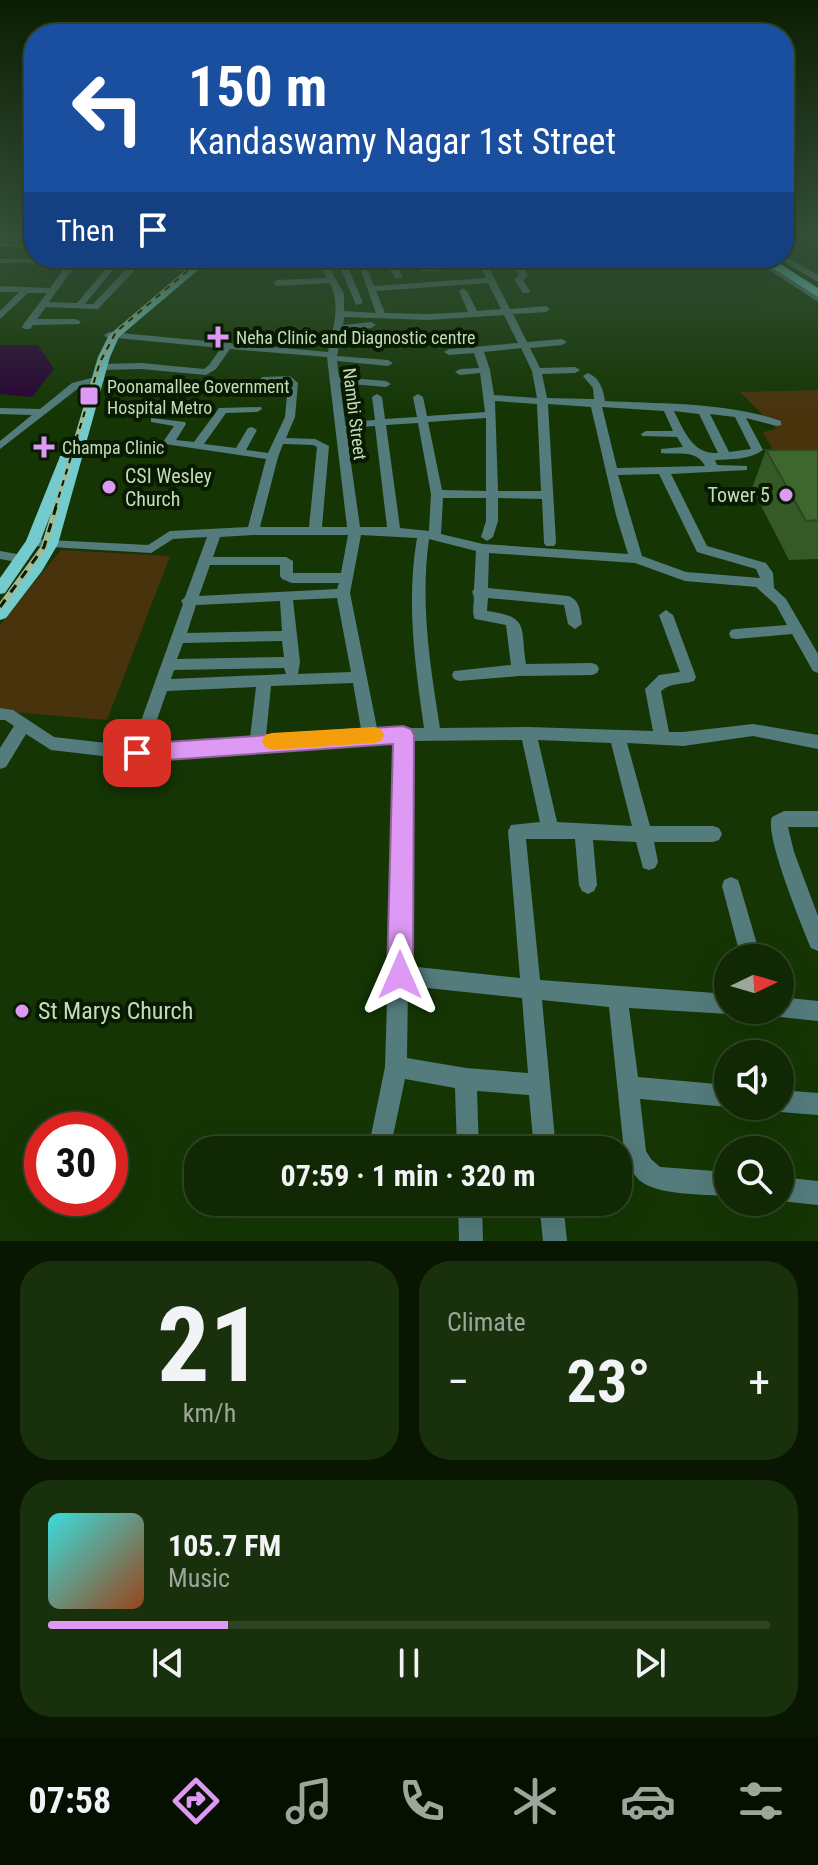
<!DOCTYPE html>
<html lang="en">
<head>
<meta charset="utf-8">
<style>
	:root { --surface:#102803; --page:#19300d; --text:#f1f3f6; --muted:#9ca69a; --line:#304425; --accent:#dd99f3 }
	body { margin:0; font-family:"Roboto Condensed",sans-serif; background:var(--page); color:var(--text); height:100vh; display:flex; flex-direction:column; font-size:30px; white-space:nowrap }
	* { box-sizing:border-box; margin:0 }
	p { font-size:26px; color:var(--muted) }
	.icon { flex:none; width:44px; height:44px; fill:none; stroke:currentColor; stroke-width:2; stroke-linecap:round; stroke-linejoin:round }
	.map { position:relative; height:1241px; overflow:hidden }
	.panel { display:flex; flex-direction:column; gap:20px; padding:20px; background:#091602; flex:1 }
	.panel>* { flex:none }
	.banner { position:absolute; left:24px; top:24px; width:770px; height:244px; border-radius:32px; box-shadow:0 8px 32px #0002,0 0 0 2px var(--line); background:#1a4fa0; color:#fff; overflow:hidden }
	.needle { width:52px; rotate:85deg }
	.controls { position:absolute; left:714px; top:944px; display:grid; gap:16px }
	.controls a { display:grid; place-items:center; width:80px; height:80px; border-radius:50%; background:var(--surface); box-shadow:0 8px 32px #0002,0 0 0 2px var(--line); font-size:40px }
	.speed { position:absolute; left:24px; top:1112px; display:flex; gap:16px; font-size:40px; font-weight:700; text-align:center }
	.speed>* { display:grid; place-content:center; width:104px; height:104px; border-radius:50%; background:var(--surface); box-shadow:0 8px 32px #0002,0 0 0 2px var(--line); line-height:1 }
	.speed .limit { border:12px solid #d22; background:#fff; color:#111 }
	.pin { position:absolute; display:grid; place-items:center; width:68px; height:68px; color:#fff; margin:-34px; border-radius:16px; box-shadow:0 4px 12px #0006 }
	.me { position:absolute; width:88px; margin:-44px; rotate:0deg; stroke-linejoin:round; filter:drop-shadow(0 0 6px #0008) }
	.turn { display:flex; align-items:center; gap:28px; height:168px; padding:0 32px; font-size:36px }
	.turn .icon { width:104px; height:104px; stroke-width:2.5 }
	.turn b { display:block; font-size:56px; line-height:68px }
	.then { display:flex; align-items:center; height:76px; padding:0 32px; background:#0003; gap:16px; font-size:30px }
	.big { font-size:60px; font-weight:700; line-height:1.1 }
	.panel .tile { flex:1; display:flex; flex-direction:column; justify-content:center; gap:12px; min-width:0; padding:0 28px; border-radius:32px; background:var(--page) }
	.panel .dial { align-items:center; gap:0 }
	.dial b { font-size:104px; line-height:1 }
	.song { display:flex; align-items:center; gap:24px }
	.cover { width:96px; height:96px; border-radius:12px; background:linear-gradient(135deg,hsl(180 70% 55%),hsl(20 70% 35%)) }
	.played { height:8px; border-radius:4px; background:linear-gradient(90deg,var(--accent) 25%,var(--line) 25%) }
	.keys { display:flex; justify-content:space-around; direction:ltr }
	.heat { display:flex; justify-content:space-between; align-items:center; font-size:44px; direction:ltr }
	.panel .tiles { flex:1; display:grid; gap:20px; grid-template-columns:1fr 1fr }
	.tile:last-child { grid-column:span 2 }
	.trip { position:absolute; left:184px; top:1136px; width:448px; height:80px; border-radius:32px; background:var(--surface); box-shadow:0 8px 32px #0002,0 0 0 2px var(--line); font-weight:700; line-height:80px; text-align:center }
	.dock { display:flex; height:128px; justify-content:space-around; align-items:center; background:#061001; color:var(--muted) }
	.dock .icon { width:56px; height:56px }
	.dock .current { color:var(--accent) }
	.dock b { font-size:36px; color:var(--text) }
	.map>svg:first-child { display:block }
	.green { fill:#49330c }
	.water { fill:#2a0236 }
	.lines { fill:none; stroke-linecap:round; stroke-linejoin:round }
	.minor { fill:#547c7d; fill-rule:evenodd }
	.major { fill:#74cbcd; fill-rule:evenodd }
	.highway { fill:#80ebed; fill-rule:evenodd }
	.rail-far1-casing { stroke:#a0ba95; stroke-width:4 }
	.rail-casing { stroke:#a0ba95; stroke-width:6 }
	.rail-far1 { stroke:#081a02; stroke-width:2; stroke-dasharray:6; stroke-linecap:butt }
	.rail { stroke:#081a02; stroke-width:3; stroke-dasharray:9; stroke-linecap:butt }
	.wall { fill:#355927 }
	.building { fill:#3e672d; stroke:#2b4820; stroke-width:2 }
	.route { fill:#dd99f3; stroke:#90639e; stroke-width:2 }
	.slow { fill:#f59e0b }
	.poi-dot { fill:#dd99f3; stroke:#081a02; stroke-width:3 }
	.labels { text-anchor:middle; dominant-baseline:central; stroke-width:8; stroke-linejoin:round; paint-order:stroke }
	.far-poi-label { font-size:18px; fill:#c3dcba; stroke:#081a02; text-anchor:start }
	.far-street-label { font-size:18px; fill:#c3dcba; stroke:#081a02 }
	.poi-label { font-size:20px; fill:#c3dcba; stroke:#081a02; text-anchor:start }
	.near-poi-label { font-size:24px; fill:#c3dcba; stroke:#081a02; text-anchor:start }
</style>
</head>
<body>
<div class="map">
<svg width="818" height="1241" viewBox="0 0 818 1241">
	<rect width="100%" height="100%" fill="#153604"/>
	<g class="green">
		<polygon points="818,390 818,475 786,475 763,432 777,429 740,392"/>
		<polygon points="61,550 170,556 107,720 0,711 0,625"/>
	</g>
	<polygon class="water" points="0,345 38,345 54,369 32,397 0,394"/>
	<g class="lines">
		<g class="minor">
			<rect x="0" y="243" width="34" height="4"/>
			<polygon points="784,256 818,275 818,282 781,260 780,258 784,258"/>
			<path d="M80,258L186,267L318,261L316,258H324L344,294V311L376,313L358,262L365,264L374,286L486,278L476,258H484L510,309L546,306L550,309L546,312L513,314L527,342L562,339L567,342L562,345L530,348L540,368L575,367L580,370L575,373L542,374L547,398L594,399L593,388L583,376L588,373C600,378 603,389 605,401C662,404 727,402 781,421V425L777,426L746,418L763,450C749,460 731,459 715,460L717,465L747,466V470L671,474L707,546L766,563L773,573L774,588L786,599L818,654V673L813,671L792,634L736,639L731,638L729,634L731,630L736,629L787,625L776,605L756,587L685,581L635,563L489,553L488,588L568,596C581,600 580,613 582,624L575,629L568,624L564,605L488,598L487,611C530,617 520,626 526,664L592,663L597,665L599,669L597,673L592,675L519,676L459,681L454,679L452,675L454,671L511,665L506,625L475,619C470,610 477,600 472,592L474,589L476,551L429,539C420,603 430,665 440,728L528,727L653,731L645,689L659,675L680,672L659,615L666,610L673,615L696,677L694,681C682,685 671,682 661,691L669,732H683L753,724L818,735V749L753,736L683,746L627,743L650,826H713L719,828L722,834L719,840L713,842H654L658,862L655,868L649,870L643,868L636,842L593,840L597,885L594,891L588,894L582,891L579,885L575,839H526L540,980L728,994V1010H736L728,1014L629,1008L638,1077L728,1085V1106H730L728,1107L640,1099L646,1151L651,1159L660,1167L728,1172V1196C704,1194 658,1196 639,1180C631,1172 627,1161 624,1151L609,1007L542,1000L556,1150H534L529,1095L477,1091L479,1150H457L455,1088L405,1079L390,1150H368L385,1067L395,741L137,760L51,750L26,734L6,767L0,769V748L14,726L5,720H0V708L13,710L54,737L132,746L183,604L181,601L185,597L207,537L173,539L151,553L33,546L27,542L29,539L148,545L170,531L248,527L266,459L165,444L163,442L174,426L151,422V418L185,422L186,424L176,440L194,442L219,408L261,407L262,409L257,412L226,413L204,444L236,448L248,428L252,427L257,430L246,450L268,453L285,417L288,384L284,381L269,382L264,392L255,390L262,377L290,376L298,383L295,417L286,438L315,439L329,446L322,527H347L327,357L230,349L216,369L206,375L141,369L101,370L96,367L101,364L141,363L204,369L209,365L221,348L106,337L104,335L109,332L328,352C333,329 341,304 330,283L277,286L273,283L277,280L327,278L320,266L186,271L137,268L98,309L46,307L37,319H76L81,322L79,324L33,325L30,329H24L22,327L25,322L47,293H28L0,319V311L19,292H0V286L50,288L68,263H0V259ZM76,264L108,266L77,303L49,302ZM116,266L128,267L93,304H85ZM488,283L501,309L477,311L467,291L463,288L459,291L468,312L429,314L385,313L376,291ZM504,315L518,343L449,349L444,352L449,355L474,353L479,368L460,369L455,372L460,375L480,373L485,412L427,416L423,397L418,394L413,397L417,417L385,419L382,397L377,394L372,397L375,420L345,422L340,383L386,387L391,384L386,381L339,377L337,361L388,366L393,363L388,360L337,356L342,330L371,328L376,325L371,322L343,325L344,317L429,320ZM521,348L532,371L537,398L494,395L490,370L484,352ZM495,401L537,404L541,491H498ZM548,404L591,407L616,515L628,554L483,544L441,534L443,498H486V521L481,537L487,541L493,537L498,521V498L542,499L544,543L546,546H554L556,543ZM602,407L664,411L673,431H646L641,434L642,436L677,437L683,447L661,449V453C678,455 696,449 705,466L617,468ZM674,411L699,414L718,453C693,455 684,431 674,411ZM710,414L735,417L751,449L729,452ZM486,418V491L442,490L428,422ZM418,423L431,494L429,531L400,528L386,425ZM375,426L387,527H360L346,428ZM283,444L313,445L317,447L309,527H260L278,457ZM659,474L697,552L756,569L760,578L686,572L642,556L618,475ZM253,535H348L341,573H293V561L286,557H213L220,537ZM361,535L417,538C406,602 415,664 424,728H377L350,593ZM210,565H280V576L282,579L292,583H339L337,589L199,596ZM337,598L351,672L298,674L300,662L293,600ZM280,601L282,631L187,633L196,605ZM282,641L284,657L177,659L183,643ZM284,668L286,674L171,679L174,670ZM353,683L361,729L266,736L271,686ZM256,687L250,738L148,745L167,691ZM522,740L540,822L511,825L508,831L520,978L408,966L411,741ZM538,740L611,743L632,826L557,822ZM408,986L522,998L528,1073L466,1068L407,1058Z"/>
			<polygon points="339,258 390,258 382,261 393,261 403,277 396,279 387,265 375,265 374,263 377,261 346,262 363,303 356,305 337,260"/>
			<polygon points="414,258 422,258 427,266 453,266 457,268 453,270 424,271 421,271"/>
			<polygon points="511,258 519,258 528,276 523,280 530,291 529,293 523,293 514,279 519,275"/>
			<polygon points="751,258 760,258 818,295 818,302"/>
			<polygon points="99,376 104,379 103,381 80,387 0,449 0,441 32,415 0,414 0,408 40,409 72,383"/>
			<polygon points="0,551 28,556 29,559 23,563 0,559"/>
			<path d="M784,811H818V827H788L794,852L818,916V951L811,948C802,926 764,834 772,817Z"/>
			<polygon points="731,877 738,880 740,886 761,958 741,958 722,886 724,880"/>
			<polygon points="780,997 818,1001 818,1021 780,1017 773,1014 771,1010 780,1010"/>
			<polygon points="780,1090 818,1093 818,1115 780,1112 772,1109 771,1106 780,1106"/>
			<polygon points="780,1177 818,1181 818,1205 780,1201"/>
			<polygon points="458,1202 482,1202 483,1241 459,1241"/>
			<polygon points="539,1202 563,1202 567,1241 543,1241"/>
		</g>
		<polygon class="major" points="195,258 205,258 197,271 119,337 110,357 58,544 42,571 6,618 0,620 0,603 44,544 59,493 40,542 5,593 0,594 0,578 26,541 59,459 60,456 69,456 98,357 109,335 190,267"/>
		<polygon class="highway" points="757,258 771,258 818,288 818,297"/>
		<defs>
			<polyline id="rail-far1" points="55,509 100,362 116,332 192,267 198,258"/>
			<polyline id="rail" points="0,607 44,547 56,507"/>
		</defs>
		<use href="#rail-far1" class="rail-far1-casing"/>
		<use href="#rail" class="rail-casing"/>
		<use href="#rail-far1" class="rail-far1"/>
		<use href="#rail" class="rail"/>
	</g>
	<polygon class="wall" points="766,450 818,450 818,559 789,560 752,488"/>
	<polygon class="building" points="766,450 818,450 818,520 806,521"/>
	<linearGradient id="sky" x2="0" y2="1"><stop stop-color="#0c1e02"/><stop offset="0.58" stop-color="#35523a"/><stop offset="1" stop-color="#35523a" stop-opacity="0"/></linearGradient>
	<rect width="818" height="411" fill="url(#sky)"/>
	<polygon class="route" points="403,726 411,729 414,735 413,975 410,984 400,988 391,984 387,975 393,744 137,762 129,759 126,753 129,747 137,744"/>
	<polygon class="slow" points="374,727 381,729 384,735 381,741 374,743 272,750 265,747 262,741 265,735 272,733"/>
	<g class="poi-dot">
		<path d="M214 325h8v8h8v8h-8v8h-8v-8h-8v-8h8z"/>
		<rect x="79" y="386" width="20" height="20" rx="4"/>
		<path d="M40 435h8v8h8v8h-8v8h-8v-8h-8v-8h8z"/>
		<circle cx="109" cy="487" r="8"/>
		<circle cx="786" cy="495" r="8"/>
		<circle cx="22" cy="1011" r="8"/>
	</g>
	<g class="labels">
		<g class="far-poi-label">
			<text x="236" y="337">Neha Clinic and Diagnostic centre</text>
			<text x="107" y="386">Poonamallee Government<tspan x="107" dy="21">Hospital Metro</tspan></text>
			<text x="62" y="447">Champa Clinic</text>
		</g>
		<g class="far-street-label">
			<text transform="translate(355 414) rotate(83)">Nambi Street</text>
		</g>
		<g class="poi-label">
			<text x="125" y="476">CSI Wesley<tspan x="125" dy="23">Church</tspan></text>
			<text x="770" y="495" text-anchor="end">Tower 5</text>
		</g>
		<g class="near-poi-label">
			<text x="38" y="1011">St Marys Church</text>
		</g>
	</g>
</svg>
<div class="controls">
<a><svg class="needle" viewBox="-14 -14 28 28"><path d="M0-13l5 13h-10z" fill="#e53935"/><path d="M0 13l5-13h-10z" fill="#9ca69a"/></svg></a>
<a><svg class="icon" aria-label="sound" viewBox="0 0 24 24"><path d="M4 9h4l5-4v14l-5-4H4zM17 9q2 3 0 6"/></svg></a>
<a><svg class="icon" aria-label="search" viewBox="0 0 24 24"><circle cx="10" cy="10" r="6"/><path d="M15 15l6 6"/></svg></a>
</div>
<div class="speed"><div class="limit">30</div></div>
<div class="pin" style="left:137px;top:753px;background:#d93025"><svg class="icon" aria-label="arrive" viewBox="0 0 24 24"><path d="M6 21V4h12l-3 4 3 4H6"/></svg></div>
<svg class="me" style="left:400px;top:975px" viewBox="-20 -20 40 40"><path d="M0-17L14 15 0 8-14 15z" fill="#dd99f3" stroke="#fff" stroke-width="4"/></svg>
<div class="trip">07:59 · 1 min · 320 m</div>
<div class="banner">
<div class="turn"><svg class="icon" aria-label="left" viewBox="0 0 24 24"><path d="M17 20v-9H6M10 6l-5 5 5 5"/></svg><div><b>150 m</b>Kandaswamy Nagar 1st Street</div></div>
<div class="then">Then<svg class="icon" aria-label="arrive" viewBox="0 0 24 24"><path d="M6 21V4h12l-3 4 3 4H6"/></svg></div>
</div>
</div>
<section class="panel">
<div class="tiles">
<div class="tile dial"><b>21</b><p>km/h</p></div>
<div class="tile"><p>Climate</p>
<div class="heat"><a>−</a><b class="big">23°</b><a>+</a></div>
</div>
<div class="tile">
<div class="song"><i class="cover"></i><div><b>105.7 FM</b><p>Music</p></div></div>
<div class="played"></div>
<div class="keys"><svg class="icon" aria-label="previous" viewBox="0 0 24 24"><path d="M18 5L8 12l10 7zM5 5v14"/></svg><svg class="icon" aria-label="pause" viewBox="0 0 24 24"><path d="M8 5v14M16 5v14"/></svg><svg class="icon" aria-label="next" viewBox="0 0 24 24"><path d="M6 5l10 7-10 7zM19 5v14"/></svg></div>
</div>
</div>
</section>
<nav class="dock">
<b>07:58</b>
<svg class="icon current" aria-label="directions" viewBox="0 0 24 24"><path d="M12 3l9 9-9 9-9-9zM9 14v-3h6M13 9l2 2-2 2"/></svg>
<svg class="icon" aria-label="music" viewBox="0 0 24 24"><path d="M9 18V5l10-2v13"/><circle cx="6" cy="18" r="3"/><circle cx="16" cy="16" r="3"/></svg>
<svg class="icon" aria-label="phone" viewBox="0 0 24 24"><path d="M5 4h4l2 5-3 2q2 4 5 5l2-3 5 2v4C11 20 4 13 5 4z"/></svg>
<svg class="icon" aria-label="climate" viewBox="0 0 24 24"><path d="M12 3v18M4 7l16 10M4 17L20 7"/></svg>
<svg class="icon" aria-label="car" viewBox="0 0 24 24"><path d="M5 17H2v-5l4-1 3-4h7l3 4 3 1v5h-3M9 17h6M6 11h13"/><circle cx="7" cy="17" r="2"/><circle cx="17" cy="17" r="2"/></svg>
<svg class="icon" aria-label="filters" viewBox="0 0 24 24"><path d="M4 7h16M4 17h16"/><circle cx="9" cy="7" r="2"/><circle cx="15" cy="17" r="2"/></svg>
</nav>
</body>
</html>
